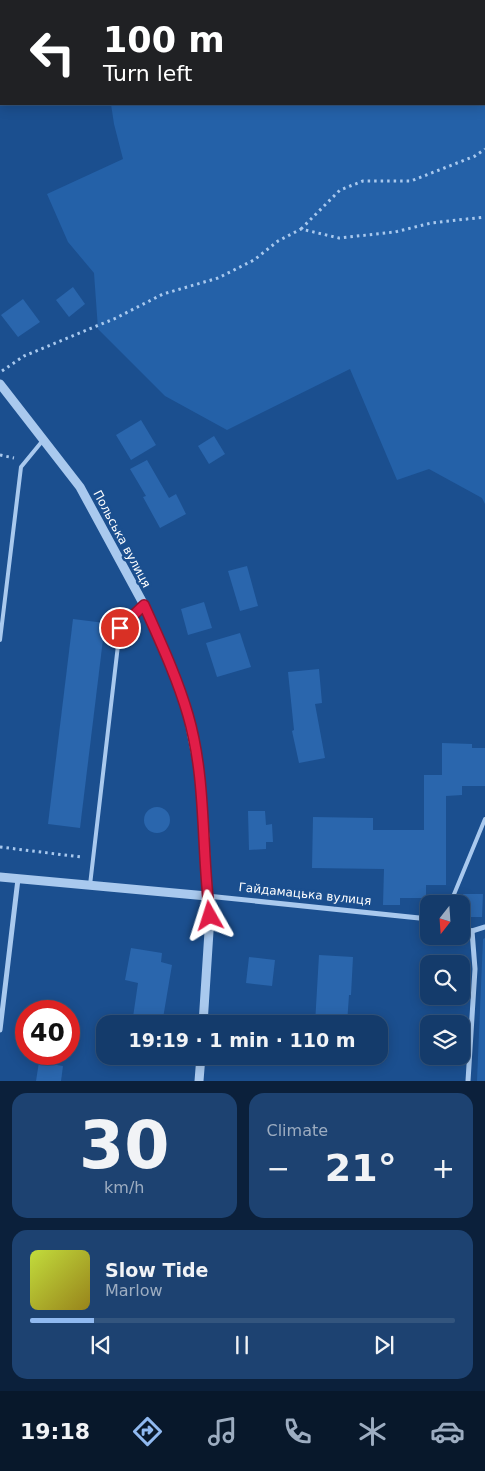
<!DOCTYPE html>
<html lang="en">
<head>
<meta charset="utf-8">
<style>
	:root { --surface:#143b6b; --page:#1d4271; --text:#f1f3f6; --muted:#9dadc1; --line:#33557e; --accent:#90b9f0 }
	body { margin:0; font-family:"DejaVu Sans",sans-serif; background:var(--page); color:var(--text); height:100vh; display:flex; flex-direction:column; font-size:19px; white-space:nowrap }
	* { box-sizing:border-box; margin:0 }
	p { font-size:16px; color:var(--muted) }
	.icon { flex:none; width:28px; height:28px; fill:none; stroke:currentColor; stroke-width:2; stroke-linecap:round; stroke-linejoin:round }
	.map { position:relative; height:1081px; overflow:hidden }
	.sheet { display:flex; flex-direction:column; gap:12px; padding:12px; background:#0b203b; flex:1 }
	.sheet>* { flex:none }
	.top-card { position:absolute; left:0px; top:0px; width:485px; height:105px; box-shadow:0 2px 12px #0003,0 0 0 1px var(--line); background:#202124; color:#fff; overflow:hidden }
	.needle { width:32px; rotate:197deg }
	.tools { position:absolute; left:420px; top:895px; display:grid; gap:10px }
	.tools a { display:grid; place-items:center; width:50px; height:50px; border-radius:10px; background:var(--surface); box-shadow:0 2px 12px #0003,0 0 0 1px var(--line); font-size:25px }
	.speed { position:absolute; left:15px; top:1000px; display:flex; gap:10px; font-size:25px; font-weight:700; text-align:center }
	.speed>* { display:grid; place-content:center; width:65px; height:65px; border-radius:50%; background:var(--surface); box-shadow:0 2px 12px #0003,0 0 0 1px var(--line); line-height:1 }
	.speed .limit { border:8px solid #d22; background:#fff; color:#111 }
	.pin { position:absolute; display:grid; place-items:center; width:42px; height:42px; color:#fff; margin:-21px; border:2px solid #fff; border-radius:50%; box-shadow:0 1px 5px #0007 }
	.me { position:absolute; width:55px; margin:-28px; rotate:354deg; stroke-linejoin:round; filter:drop-shadow(0 0 4px #0008) }
	.turn { display:flex; align-items:center; gap:18px; height:105px; padding:0 20px; font-size:22px }
	.turn .icon { width:65px; height:65px; stroke-width:2.5 }
	.turn b { display:block; font-size:35px; line-height:42px }
	.big { font-size:38px; font-weight:800; line-height:1.1 }
	.sheet .tile { flex:1; display:flex; flex-direction:column; justify-content:center; gap:8px; min-width:0; padding:0 18px; border-radius:15px; background:var(--page) }
	.sheet .dial { align-items:center; gap:0 }
	.dial b { font-size:65px; line-height:1 }
	.song { display:flex; align-items:center; gap:15px }
	.cover { width:60px; height:60px; border-radius:8px; background:linear-gradient(135deg,hsl(70 70% 55%),hsl(50 70% 35%)) }
	.played { height:5px; border-radius:2px; background:linear-gradient(90deg,var(--accent) 15%,var(--line) 15%) }
	.keys { display:flex; justify-content:space-around; direction:ltr }
	.heat { display:flex; justify-content:space-between; align-items:center; font-size:28px; direction:ltr }
	.sheet .tiles { flex:1; display:grid; gap:12px; grid-template-columns:1fr 1fr }
	.tile:last-child { grid-column:span 2 }
	.trip { position:absolute; left:96px; top:1015px; width:292px; height:50px; border-radius:15px; background:var(--surface); box-shadow:0 2px 12px #0003,0 0 0 1px var(--line); font-weight:800; line-height:50px; text-align:center }
	.tab-bar { display:flex; height:80px; justify-content:space-around; align-items:center; background:#08182b; color:var(--muted) }
	.tab-bar .icon { width:35px; height:35px }
	.tab-bar .current { color:var(--accent) }
	.tab-bar b { font-size:22px; color:var(--text) }
	.map>svg:first-child { display:block }
	.green { fill:#2461a8 }
	.building { fill:#2a66ad }
	.lines { fill:none; stroke-linecap:round; stroke-linejoin:round }
	.path { stroke:#a9c9ee; stroke-width:3; stroke-dasharray:2.5 4; stroke-linecap:butt }
	.service { stroke:#a9c9ee; stroke-width:4 }
	.minor { stroke:#a9c9ee; stroke-width:5 }
	.tertiary { stroke:#a9c9ee; stroke-width:9 }
	.route-casing { stroke:#92132f; stroke-width:12 }
	.route { stroke:#e11d48; stroke-width:9 }
	.labels { text-anchor:middle; dominant-baseline:central; stroke-width:5; stroke-linejoin:round; paint-order:stroke }
	.street-label { font-size:12px; fill:#fff; stroke:#1b4f8f }
</style>
</head>
<body>
<div class="map">
<svg width="485" height="1081" viewBox="0 0 485 1081">
	<rect width="100%" height="100%" fill="#1b4f8f"/>
	<g class="green">
		<polygon points="37,0 485,0 485,504 482,498 429,469 397,480 350,369 227,430 165,396 98,329 94,273 68,242 47,194 123,159 114,124 111,104 484,104 484,1"/>
		<polygon points="485,938 485,1081 477,1081 483,939"/>
	</g>
	<g class="building">
		<polygon points="73,287 85,304 69,317 56,300"/>
		<polygon points="23,299 40,322 18,337 1,315"/>
		<polygon points="141,420 156,445 131,460 116,435"/>
		<polygon points="214,436 225,454 209,464 198,446"/>
		<polygon points="147,460 169,498 176,494 186,514 160,528 143,497 146,496 130,469"/>
		<polygon points="247,566 258,606 240,611 228,571"/>
		<polygon points="204,602 212,628 188,635 181,609"/>
		<polygon points="73,619 105,623 80,828 48,824"/>
		<polygon points="240,633 251,667 217,677 206,643"/>
		<polygon points="319,669 322,703 315,704 325,758 299,763 292,731 294,730 288,672"/>
		<polygon points="442,743 472,744 472,748 485,748 485,786 462,786 462,795 446,796 446,885 426,885 426,898 400,898 400,905 383,905 384,869 312,868 313,817 373,818 373,830 424,830 424,775 442,775"/>
		<circle cx="157" cy="820" r="13"/>
		<polygon points="248,811 265,811 266,825 272,824 273,842 266,842 266,849 249,850"/>
		<polygon points="463,894 483,894 482,917 463,917"/>
		<polygon points="131,948 162,953 161,962 172,965 162,1024 132,1024 138,983 125,980"/>
		<polygon points="319,955 353,957 351,995 349,995 347,1024 315,1024"/>
		<polygon points="249,957 275,960 272,986 246,983"/>
		<polygon points="39,1062 63,1066 61,1081 36,1081"/>
	</g>
	<g class="lines">
		<g class="path">
			<polyline points="301,229 340,190 363,181 411,181 475,156 485,149"/>
			<polyline points="2,371 24,356 116,318 163,294 218,278 254,260 278,241 301,229 339,238 395,232 431,223 485,217"/>
			<polyline points="0,455 14,458"/>
			<polyline points="0,847 81,857"/>
		</g>
		<g class="service">
			<polyline points="0,640 21,467 44,439"/>
			<polyline points="90,885 120,628 143,606"/>
			<polyline points="450,904 485,819"/>
		</g>
		<g class="minor">
			<polyline points="207,896 429,919"/>
			<polyline points="461,927 472,931 475,969 468,1081"/>
			<polyline points="472,931 485,927"/>
			<polyline points="0,1030 18,879"/>
		</g>
		<g class="tertiary">
			<polyline points="0,384 80,487 144,605 173,671 188,716 198,766 205,837 207,896 210,916 203,1024"/>
			<polyline points="0,877 207,896"/>
			<polyline points="199,1081 201,1056"/>
		</g>
	</g>
	<g class="lines">
		<defs>
			<path id="route" d="M120,628L144,605C160,641 177,677 188,715C207,780 201,850 210,916"/>
		</defs>
		<use href="#route" class="route-casing"/>
		<use href="#route" class="route"/>
	</g>
	<g class="labels">
		<g class="street-label">
			<text transform="translate(122 539) rotate(62)">Польська вулиця</text>
			<text transform="translate(305 894) rotate(6)">Гайдамацька вулиця</text>
		</g>
	</g>
</svg>
<div class="tools">
<a><svg class="needle" viewBox="-14 -14 28 28"><path d="M0-13l5 13h-10z" fill="#e53935"/><path d="M0 13l5-13h-10z" fill="#9dadc1"/></svg></a>
<a><svg class="icon" aria-label="search" viewBox="0 0 24 24"><circle cx="10" cy="10" r="6"/><path d="M15 15l6 6"/></svg></a>
<a><svg class="icon" aria-label="layers" viewBox="0 0 24 24"><path d="M12 4l9 5-9 5-9-5zM3 14l9 5 9-5"/></svg></a>
</div>
<div class="speed"><div class="limit">40</div></div>
<div class="pin" style="left:120px;top:628px;background:#d93025"><svg class="icon" aria-label="arrive" viewBox="0 0 24 24"><path d="M6 21V4h12l-3 4 3 4H6"/></svg></div>
<svg class="me" style="left:210px;top:916px" viewBox="-20 -20 40 40"><path d="M0-17L14 15 0 8-14 15z" fill="#e11d48" stroke="#fff" stroke-width="4"/></svg>
<div class="trip">19:19 · 1 min · 110 m</div>
<div class="top-card">
<div class="turn"><svg class="icon" aria-label="left" viewBox="0 0 24 24"><path d="M17 20v-9H6M10 6l-5 5 5 5"/></svg><div><b>100 m</b>Turn left</div></div>
</div>
</div>
<section class="sheet">
<div class="tiles">
<div class="tile dial"><b>30</b><p>km/h</p></div>
<div class="tile"><p>Climate</p>
<div class="heat"><a>−</a><b class="big">21°</b><a>+</a></div>
</div>
<div class="tile">
<div class="song"><i class="cover"></i><div><b>Slow Tide</b><p>Marlow</p></div></div>
<div class="played"></div>
<div class="keys"><svg class="icon" aria-label="previous" viewBox="0 0 24 24"><path d="M18 5L8 12l10 7zM5 5v14"/></svg><svg class="icon" aria-label="pause" viewBox="0 0 24 24"><path d="M8 5v14M16 5v14"/></svg><svg class="icon" aria-label="next" viewBox="0 0 24 24"><path d="M6 5l10 7-10 7zM19 5v14"/></svg></div>
</div>
</div>
</section>
<nav class="tab-bar">
<b>19:18</b>
<svg class="icon current" aria-label="directions" viewBox="0 0 24 24"><path d="M12 3l9 9-9 9-9-9zM9 14v-3h6M13 9l2 2-2 2"/></svg>
<svg class="icon" aria-label="music" viewBox="0 0 24 24"><path d="M9 18V5l10-2v13"/><circle cx="6" cy="18" r="3"/><circle cx="16" cy="16" r="3"/></svg>
<svg class="icon" aria-label="phone" viewBox="0 0 24 24"><path d="M5 4h4l2 5-3 2q2 4 5 5l2-3 5 2v4C11 20 4 13 5 4z"/></svg>
<svg class="icon" aria-label="climate" viewBox="0 0 24 24"><path d="M12 3v18M4 7l16 10M4 17L20 7"/></svg>
<svg class="icon" aria-label="car" viewBox="0 0 24 24"><path d="M5 17H2v-5l4-1 3-4h7l3 4 3 1v5h-3M9 17h6M6 11h13"/><circle cx="7" cy="17" r="2"/><circle cx="17" cy="17" r="2"/></svg>
</nav>
</body>
</html>
